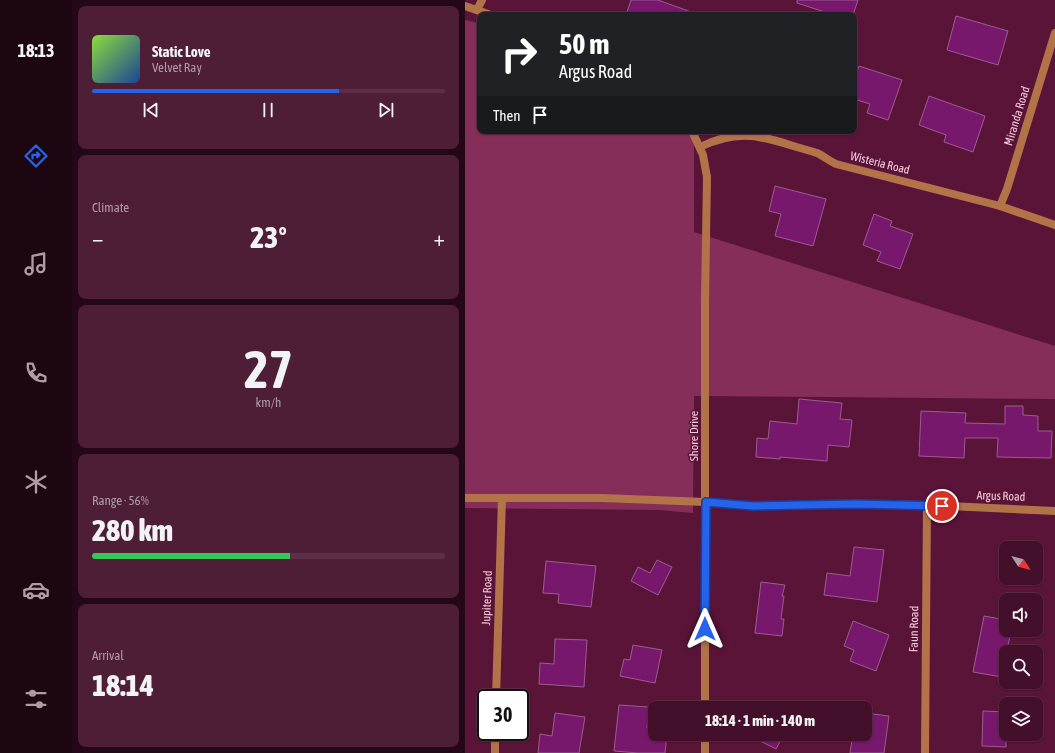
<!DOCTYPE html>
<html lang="en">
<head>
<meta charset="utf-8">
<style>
	:root { --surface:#440f2a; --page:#4e1d36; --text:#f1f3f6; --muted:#af9ca8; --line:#5c2f47; --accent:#2563eb }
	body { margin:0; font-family:"Asap Condensed",sans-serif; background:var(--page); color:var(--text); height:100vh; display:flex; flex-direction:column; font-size:15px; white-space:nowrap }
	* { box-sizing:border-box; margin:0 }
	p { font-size:13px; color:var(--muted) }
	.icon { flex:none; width:22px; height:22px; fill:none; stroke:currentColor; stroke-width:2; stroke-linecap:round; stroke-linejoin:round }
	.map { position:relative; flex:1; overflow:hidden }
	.details { display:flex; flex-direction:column; gap:6px; padding:6px; background:#250817; width:393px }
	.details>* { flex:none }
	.banner { position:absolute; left:12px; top:12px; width:380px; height:122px; border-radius:8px; box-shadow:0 1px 3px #0004,0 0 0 1px var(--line); background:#202124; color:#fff; overflow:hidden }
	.needle { width:26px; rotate:126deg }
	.controls { position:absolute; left:534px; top:541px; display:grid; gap:8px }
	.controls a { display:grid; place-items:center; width:44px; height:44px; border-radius:8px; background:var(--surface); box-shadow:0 1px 3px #0004,0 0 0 1px var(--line); font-size:20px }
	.speed { position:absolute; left:12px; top:689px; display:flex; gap:8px; font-size:20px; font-weight:700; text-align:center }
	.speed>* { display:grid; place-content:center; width:52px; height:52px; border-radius:50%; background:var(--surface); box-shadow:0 1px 3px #0004,0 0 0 1px var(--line); line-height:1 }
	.speed .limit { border:2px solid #111; border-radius:6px; background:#fff; color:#111 }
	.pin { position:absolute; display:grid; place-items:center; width:34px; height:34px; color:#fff; margin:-17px; border:2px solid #fff; border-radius:50%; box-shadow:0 1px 4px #0007 }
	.me { position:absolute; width:44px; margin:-22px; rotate:0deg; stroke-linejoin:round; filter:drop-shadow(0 0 3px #0008) }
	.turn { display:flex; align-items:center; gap:14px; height:84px; padding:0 16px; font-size:18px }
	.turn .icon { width:52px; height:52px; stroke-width:2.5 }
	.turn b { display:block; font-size:28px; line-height:34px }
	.then { display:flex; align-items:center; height:38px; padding:0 16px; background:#0003; gap:8px; font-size:15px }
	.big { font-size:30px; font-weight:800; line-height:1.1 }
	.details .widget { flex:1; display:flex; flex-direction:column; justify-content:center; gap:6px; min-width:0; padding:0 14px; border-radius:8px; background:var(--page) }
	.details .dial { align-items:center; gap:0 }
	.dial b { font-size:52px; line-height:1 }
	.song { display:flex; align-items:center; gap:12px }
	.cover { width:48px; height:48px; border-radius:6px; background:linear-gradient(135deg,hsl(90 70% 55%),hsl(220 70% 35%)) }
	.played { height:4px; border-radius:2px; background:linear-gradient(90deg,var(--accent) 70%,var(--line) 70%) }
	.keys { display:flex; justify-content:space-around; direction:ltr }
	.heat { display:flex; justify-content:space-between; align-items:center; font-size:22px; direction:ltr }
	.charge { height:6px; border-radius:3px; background:linear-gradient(90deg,#34c759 56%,var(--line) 0) }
	.trip { position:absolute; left:183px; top:701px; width:224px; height:40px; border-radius:8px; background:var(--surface); box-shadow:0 1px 3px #0004,0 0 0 1px var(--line); font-weight:800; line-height:40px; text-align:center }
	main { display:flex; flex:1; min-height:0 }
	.tab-bar { display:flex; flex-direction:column; width:72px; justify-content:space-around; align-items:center; background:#1b0611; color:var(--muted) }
	.tab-bar .icon { width:28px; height:28px }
	.tab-bar .selected { color:var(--accent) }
	.tab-bar b { font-size:18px; color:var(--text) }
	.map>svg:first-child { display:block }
	.green { fill:#852e59 }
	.building { fill:#77186c; stroke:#9b5c91 }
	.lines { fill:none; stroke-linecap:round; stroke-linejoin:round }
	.minor { stroke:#b27349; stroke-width:8 }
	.route-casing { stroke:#184099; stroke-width:10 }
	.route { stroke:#2563eb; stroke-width:7 }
	.labels { text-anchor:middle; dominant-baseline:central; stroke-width:3; stroke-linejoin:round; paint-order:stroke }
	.street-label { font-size:12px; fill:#f7cbdb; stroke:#5a1438 }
</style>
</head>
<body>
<main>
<nav class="tab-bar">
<b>18:13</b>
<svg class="icon selected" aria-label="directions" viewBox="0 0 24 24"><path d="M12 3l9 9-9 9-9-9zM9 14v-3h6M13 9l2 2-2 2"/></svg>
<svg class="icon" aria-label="music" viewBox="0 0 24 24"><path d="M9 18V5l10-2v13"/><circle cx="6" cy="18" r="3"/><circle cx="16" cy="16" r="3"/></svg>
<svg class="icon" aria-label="phone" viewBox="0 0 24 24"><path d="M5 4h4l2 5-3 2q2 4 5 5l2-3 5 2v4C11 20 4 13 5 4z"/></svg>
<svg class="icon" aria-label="climate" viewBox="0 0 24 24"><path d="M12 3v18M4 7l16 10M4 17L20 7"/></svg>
<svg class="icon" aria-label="car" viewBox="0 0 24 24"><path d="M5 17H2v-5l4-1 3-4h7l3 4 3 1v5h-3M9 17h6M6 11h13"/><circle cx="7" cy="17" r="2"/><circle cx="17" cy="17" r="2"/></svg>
<svg class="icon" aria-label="filters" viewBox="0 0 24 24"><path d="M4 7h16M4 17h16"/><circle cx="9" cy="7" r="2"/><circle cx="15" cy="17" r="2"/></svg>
</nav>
<section class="details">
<div class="widget">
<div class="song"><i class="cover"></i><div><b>Static Love</b><p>Velvet Ray</p></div></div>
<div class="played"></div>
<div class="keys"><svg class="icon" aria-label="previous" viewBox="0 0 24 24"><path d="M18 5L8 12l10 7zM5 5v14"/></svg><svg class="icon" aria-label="pause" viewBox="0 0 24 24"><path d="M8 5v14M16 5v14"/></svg><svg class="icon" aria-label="next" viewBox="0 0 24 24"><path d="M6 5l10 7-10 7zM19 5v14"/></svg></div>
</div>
<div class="widget"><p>Climate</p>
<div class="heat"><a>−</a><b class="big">23°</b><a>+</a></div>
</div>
<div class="widget dial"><b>27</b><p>km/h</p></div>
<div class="widget"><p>Range · 56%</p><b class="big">280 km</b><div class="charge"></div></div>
<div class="widget"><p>Arrival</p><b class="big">18:14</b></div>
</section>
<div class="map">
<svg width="590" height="753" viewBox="0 0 590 753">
	<rect width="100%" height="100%" fill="#5a1438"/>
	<polygon class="green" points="0,20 9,22 15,25 15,131 220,131 229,138 229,232 590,346 590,399 229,396 228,513 194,510 0,508"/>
	<g class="building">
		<polygon points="166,0 193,0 229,13 229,15 161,15"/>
		<polygon points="332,0 393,0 388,15 369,15 332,3"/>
		<polygon points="491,16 543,31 533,65 482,50"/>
		<polygon points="394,66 437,80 423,120 402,113 405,104 389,99 389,80"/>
		<polygon points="464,96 520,116 508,152 479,142 481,135 454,125"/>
		<polygon points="310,186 361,199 348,246 310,236 316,214 304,211"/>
		<polygon points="409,214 427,221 425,226 448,234 435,269 412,261 416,252 398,245"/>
		<polygon points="334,399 377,403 375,419 387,420 384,447 363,445 362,461 315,457 315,459 291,457 292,438 303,439 305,421 332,424"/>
		<polygon points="540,406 558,406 558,415 573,416 573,431 587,431 586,458 532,457 533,438 500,438 499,458 454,456 456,411 501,413 500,423 540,424"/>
		<polygon points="389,547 419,550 412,602 359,595 362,573 385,576"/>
		<polygon points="192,560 207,567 193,595 166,581 173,567 185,573"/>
		<polygon points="81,561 131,566 126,607 93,603 94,594 78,593"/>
		<polygon points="296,582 320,585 317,596 319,596 316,619 319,619 317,636 290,633"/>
		<polygon points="519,616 541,620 541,630 546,630 537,677 508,672"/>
		<polygon points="388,621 424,635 411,671 385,661 389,650 379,646"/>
		<polygon points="90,639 122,640 119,687 74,684 75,663 89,664"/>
		<polygon points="168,645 197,650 190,683 155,676 159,659 165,660"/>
		<polygon points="154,705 184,707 182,728 190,729 190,734 202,734 200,753 173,753 149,751"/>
		<polygon points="518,711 541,712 541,747 517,746"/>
		<polygon points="90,713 120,717 114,753 73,753 75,734 87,736"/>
		<polygon points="400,713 424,716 419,753 385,753 388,734 400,734"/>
		<polygon points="293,734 319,734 311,749 291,739"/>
	</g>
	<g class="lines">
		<g class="minor">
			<polyline points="0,6 26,15"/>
			<polyline points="12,10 17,0"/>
			<polyline points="227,131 238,155 242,177 240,301 240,708"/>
			<path d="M235,147C269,131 291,134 325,145C334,148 343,150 352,153C359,156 364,161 371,164L535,206L590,225"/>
			<polyline points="535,206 542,189 590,33"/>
			<polyline points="0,498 137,498 241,502 288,506 391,504 462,505 590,511"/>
			<polyline points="31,698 37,498"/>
			<polyline points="30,753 30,732"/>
			<polyline points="240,753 240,734"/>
			<polyline points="460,753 462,505"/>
		</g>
	</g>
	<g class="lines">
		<defs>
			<polyline id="route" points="240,629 241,502 288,506 391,504 477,506"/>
		</defs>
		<use href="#route" class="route-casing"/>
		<use href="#route" class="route"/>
	</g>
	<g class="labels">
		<g class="street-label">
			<text transform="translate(552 116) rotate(-73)">Miranda Road</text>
			<text transform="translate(415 163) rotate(14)">Wisteria Road</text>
			<text transform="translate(229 436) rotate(-90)">Shore Drive</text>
			<text transform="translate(536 496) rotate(2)">Argus Road</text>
			<text transform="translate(22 598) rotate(-88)">Jupiter Road</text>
			<text transform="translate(449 629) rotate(-89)">Faun Road</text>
		</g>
	</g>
</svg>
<div class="controls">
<a><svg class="needle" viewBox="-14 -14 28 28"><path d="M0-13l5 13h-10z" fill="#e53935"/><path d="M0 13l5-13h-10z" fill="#af9ca8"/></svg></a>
<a><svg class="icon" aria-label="sound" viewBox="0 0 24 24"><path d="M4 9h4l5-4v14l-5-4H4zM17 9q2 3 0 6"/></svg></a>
<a><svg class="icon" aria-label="search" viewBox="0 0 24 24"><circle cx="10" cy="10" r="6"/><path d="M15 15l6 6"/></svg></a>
<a><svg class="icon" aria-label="layers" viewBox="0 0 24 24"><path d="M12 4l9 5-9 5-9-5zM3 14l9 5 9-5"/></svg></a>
</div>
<div class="speed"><div class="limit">30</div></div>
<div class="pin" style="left:477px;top:506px;background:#d93025"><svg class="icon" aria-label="arrive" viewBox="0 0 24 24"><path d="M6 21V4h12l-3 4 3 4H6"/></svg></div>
<svg class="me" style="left:240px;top:629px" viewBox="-20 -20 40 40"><path d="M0-17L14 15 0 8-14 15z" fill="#2563eb" stroke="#fff" stroke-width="4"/></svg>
<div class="trip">18:14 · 1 min · 140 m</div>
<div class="banner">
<div class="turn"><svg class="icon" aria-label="right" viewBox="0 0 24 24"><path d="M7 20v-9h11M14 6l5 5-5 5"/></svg><div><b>50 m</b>Argus Road</div></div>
<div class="then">Then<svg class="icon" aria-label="arrive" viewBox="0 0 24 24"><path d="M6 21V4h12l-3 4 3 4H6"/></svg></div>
</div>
</div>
</main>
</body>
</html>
